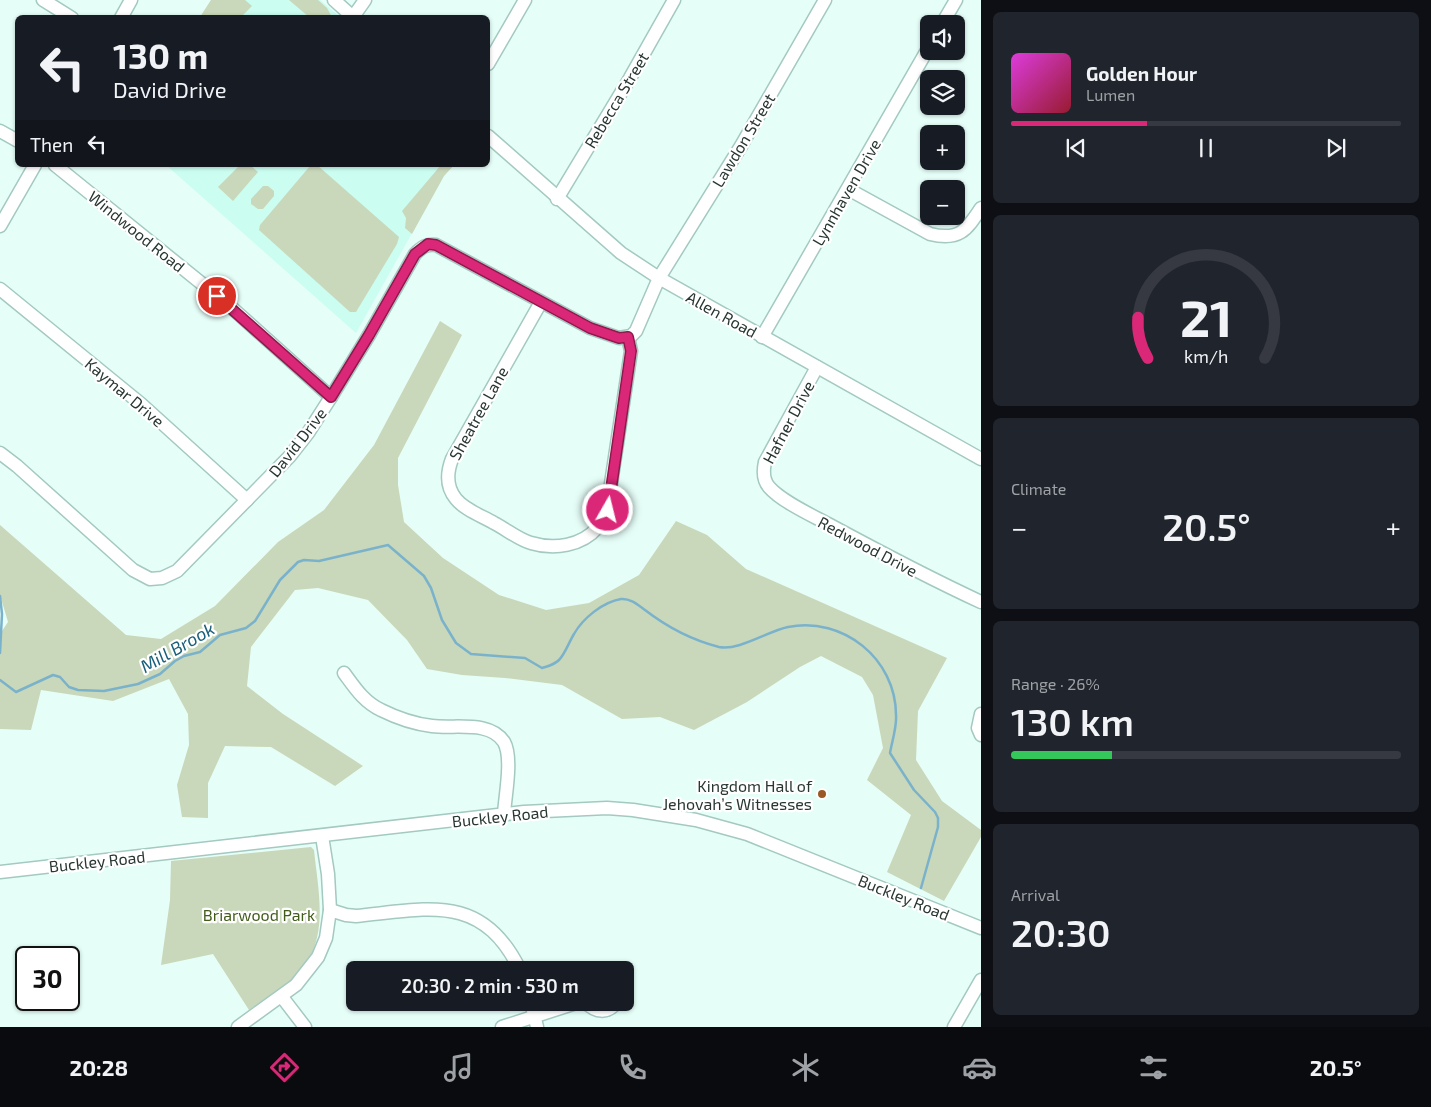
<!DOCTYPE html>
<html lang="en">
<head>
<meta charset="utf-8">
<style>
	:root { --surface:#171b24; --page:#20242c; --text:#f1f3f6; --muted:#9ea1a6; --line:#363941; --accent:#db2777 }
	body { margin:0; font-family:"Exo 2",sans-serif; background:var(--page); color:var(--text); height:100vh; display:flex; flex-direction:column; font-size:19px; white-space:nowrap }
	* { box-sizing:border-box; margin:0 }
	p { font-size:16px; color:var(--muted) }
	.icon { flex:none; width:28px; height:28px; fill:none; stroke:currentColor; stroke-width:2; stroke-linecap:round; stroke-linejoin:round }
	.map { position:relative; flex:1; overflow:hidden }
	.drawer { display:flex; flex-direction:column; gap:12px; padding:12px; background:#0d0f14; width:450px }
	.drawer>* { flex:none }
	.guide { position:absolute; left:15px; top:15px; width:475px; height:152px; border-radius:8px; box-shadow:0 1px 4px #0004; background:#171b24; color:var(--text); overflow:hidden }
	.tools { position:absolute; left:920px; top:15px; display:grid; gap:10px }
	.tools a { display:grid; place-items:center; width:45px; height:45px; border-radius:8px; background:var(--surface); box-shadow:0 1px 4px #0004; font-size:25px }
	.speed { position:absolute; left:15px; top:946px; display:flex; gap:10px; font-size:25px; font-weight:700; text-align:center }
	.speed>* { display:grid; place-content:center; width:65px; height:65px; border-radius:50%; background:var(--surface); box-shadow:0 1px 4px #0004; line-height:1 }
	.speed .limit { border:2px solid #111; border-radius:8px; background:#fff; color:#111 }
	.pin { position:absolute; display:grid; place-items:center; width:42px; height:42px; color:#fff; margin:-21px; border:2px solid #fff; border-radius:50%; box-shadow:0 1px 5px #0007 }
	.me { position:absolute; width:55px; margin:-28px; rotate:8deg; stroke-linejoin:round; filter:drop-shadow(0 0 4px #0008) }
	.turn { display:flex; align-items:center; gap:18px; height:105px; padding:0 15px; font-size:22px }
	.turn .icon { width:65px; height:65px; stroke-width:2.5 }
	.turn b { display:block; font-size:35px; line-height:42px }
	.then { display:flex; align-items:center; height:48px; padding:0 15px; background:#0003; gap:10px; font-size:19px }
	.big { font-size:38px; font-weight:600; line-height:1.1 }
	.drawer .tile { flex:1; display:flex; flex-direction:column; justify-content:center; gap:8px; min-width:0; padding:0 18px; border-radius:8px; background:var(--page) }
	.drawer .dial { align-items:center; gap:0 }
	.dial svg { height:130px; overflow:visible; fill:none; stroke:var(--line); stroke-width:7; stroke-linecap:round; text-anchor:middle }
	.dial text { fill:var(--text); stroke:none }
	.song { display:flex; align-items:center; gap:15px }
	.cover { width:60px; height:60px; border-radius:8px; background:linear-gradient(135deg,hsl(300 70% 55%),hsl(350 70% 35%)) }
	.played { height:5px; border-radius:2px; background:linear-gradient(90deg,var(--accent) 35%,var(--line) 35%) }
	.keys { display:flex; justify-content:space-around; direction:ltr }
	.heat { display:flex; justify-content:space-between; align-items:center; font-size:28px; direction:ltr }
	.charge { height:8px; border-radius:4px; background:linear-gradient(90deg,#34c759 26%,var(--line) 0) }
	.trip { position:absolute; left:346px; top:961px; width:288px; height:50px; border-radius:8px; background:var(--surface); box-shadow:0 1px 4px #0004; font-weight:600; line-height:50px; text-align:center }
	.tab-bar { display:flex; height:80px; justify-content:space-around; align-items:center; background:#090b0e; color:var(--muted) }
	.tab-bar .icon { width:35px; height:35px }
	.tab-bar .on { color:var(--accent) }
	.tab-bar b { font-size:22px; color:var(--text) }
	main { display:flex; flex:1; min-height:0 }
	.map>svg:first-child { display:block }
	.built { fill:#cbfdf1 }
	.green { fill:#c9d8ba }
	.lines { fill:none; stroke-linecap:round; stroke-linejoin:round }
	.stream { stroke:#7bb2cb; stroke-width:2.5 }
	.minor-casing { stroke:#a3c9c0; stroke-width:15 }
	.minor { stroke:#fff; stroke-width:12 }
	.route-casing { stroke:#8e194d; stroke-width:12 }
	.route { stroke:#db2777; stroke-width:9 }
	.poi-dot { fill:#9a5825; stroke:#fff; stroke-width:2 }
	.labels { text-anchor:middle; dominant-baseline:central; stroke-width:4.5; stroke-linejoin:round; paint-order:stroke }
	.street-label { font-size:16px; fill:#283733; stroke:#fff }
	.poi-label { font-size:16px; fill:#283733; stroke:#fff; text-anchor:end }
	.park-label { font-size:16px; fill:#415c1a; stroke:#fff }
	.water-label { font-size:18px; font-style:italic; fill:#1a5f79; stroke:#fff }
</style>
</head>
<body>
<main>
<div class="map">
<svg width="981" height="1027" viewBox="0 0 981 1027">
	<rect width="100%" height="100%" fill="#e6fef8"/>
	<g class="built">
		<polygon points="211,0 320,0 340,17 200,18"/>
		<polygon points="166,165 454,165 444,176 356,333"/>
	</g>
	<g class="green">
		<polygon points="211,0 245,0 252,6 241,17 200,17"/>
		<polygon points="289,0 318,0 327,8 332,17 309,17"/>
		<polygon points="240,165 250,165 258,172 233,201 218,187"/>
		<polygon points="317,165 399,237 397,244 356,312 350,312 259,230 260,225 310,166"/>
		<polygon points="441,165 454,165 444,176 412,234 405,228 406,218 402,211"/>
		<polygon points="263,186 268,186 274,191 274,196 263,209 258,209 251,204 251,199"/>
		<polygon points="440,321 462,335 398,458 398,485 404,522 443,558 499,595 546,610 589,603 639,575 676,521 707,535 746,569 947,658 918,711 916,760 942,801 981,830 981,837 944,901 887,872 911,815 867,780 883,748 873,695 862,677 821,656 800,667 747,702 694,730 660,717 622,719 562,685 505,678 462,675 427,669 407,640 368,600 318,588 295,590 251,647 247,686 283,714 363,766 335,786 271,747 225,746 208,783 208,818 182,817 177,785 189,745 188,714 169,679 113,701 41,690 31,730 0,729 0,634 8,622 0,595 0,525 126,635 161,639 215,606 278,542 324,510 374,445"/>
		<path d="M311,847L314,850C319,898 332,948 288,984C276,994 262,1001 249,1010L213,954L161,965L170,900L171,861Z"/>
	</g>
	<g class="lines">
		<g class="stream">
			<polyline points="0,596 2,614 0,653"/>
			<path d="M0,680L16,692L53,675L60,677L69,687L78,690L104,691L138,684L160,674L175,661L184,656L200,652L220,635L246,628L255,621L280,580L298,562L304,560L319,561L388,545L424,576L431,588L442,620L456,643L471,654L525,658L542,668C548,666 554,665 559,660C565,654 569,642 574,634C583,618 603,602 621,599C630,598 638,605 645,610C667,627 692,640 719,647C739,651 768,631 788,627C843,616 896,659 896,715C897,727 892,741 890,753L914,790L935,812L938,818V827L921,888"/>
		</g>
		<defs>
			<g id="minor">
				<polyline points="43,0 72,18"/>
				<polyline points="334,0 354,18"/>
				<polyline points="353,17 365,0"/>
				<polyline points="121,18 131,0"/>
				<polyline points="942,24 956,0"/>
				<polyline points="488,64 525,0"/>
				<polyline points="0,131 18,141"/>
				<polyline points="488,136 621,253 659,278 981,459"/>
				<polyline points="55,165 232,308 331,397"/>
				<path d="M848,189L930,234C959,241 966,231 981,208"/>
				<polyline points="557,199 630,78 674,0"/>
				<polyline points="0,226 35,165"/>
				<polyline points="0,289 141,404 247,500"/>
				<path d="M541,302L452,459C447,472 446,487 456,499C465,510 482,516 494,523C506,529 519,540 531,543C554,550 582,546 598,527C602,522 604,516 607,510L631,351L628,337"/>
				<polyline points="762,337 929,47"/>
				<path d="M817,367L765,462C763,471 763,480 769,487C781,501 811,515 828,524C878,551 929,578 981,602"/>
				<path d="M0,453L17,466L133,570L150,579L162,578L177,571L290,456L308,433L331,397L369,335L415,254C422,247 426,244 436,245L590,328L619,338L631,336L636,331L659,278L741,146L825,0"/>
				<path d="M344,673C355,688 364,702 381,710C397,718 415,724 432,726C455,729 490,720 504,742C513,758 505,796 504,814"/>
				<polyline points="981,714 978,728 981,735"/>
				<polyline points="0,872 524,812 607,808 633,810 696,820 747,834 981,928"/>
				<path d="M330,910L346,915L356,916C428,909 482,892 520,970"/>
				<polyline points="282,997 305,1027"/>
				<polyline points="531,1002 537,1027"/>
				<path d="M585,1002C595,1012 607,1015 617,1002"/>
				<polyline points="238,1027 296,985 318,957 326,938 330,910 328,874 322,836"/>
				<polyline points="502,1027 579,1002"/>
				<polyline points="954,1027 981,980"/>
			</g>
		</defs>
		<use href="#minor" class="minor-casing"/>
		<use href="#minor" class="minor"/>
	</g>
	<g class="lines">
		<defs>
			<polyline id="route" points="217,296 331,397 369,335 415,254 428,244 436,245 590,328 619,338 628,337 631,351 608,510"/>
		</defs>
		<use href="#route" class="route-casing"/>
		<use href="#route" class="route"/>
	</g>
	<circle class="poi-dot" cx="822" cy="794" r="5"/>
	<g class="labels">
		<g class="street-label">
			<text transform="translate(616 100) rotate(-59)">Rebecca Street</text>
			<text transform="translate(743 140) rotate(-59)">Lawdon Street</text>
			<text transform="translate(846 192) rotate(-60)">Lynnhaven Drive</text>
			<text transform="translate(137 231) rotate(39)">Windwood Road</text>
			<text transform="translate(722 314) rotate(29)">Allen Road</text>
			<text transform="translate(125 392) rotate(40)">Kaymar Drive</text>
			<text transform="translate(478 413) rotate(-61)">Sheatree Lane</text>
			<text transform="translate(788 422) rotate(-62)">Hafner Drive</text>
			<text transform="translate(297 442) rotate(-52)">David Drive</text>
			<text transform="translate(868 546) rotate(28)">Redwood Drive</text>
			<text transform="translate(500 816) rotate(-6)">Buckley Road</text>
			<text transform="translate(97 861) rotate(-6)">Buckley Road</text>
			<text transform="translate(904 897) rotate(22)">Buckley Road</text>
		</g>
		<g class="poi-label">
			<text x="812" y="785">Kingdom Hall of<tspan x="812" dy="18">Jehovah’s Witnesses</tspan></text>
		</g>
		<g class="park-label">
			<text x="259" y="914">Briarwood Park</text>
		</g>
		<g class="water-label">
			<text transform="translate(177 647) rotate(-30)">Mill Brook</text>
		</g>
	</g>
</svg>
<div class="tools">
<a><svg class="icon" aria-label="sound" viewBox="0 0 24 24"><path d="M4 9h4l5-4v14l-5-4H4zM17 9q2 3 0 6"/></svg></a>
<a><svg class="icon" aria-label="layers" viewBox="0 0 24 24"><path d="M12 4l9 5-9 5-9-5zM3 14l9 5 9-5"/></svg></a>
<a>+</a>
<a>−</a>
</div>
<div class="speed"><div class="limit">30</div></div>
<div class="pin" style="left:217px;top:296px;background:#d93025"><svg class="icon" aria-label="arrive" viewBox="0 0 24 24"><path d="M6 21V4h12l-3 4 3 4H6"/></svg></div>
<svg class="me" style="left:608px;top:510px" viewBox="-20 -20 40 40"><circle r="17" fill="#db2777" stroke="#fff" stroke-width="3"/><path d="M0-11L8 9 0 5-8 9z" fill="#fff"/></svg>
<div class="trip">20:30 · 2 min · 530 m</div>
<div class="guide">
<div class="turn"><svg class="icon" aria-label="left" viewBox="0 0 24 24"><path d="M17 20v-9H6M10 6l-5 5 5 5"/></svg><div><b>130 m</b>David Drive</div></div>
<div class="then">Then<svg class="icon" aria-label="left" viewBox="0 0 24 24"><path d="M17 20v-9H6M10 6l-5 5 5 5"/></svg></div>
</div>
</div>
<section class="drawer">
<div class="tile">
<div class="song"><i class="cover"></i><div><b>Golden Hour</b><p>Lumen</p></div></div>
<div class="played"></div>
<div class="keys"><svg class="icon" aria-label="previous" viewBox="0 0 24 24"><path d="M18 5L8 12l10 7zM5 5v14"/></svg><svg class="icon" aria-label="pause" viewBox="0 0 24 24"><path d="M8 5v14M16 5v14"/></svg><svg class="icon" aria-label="next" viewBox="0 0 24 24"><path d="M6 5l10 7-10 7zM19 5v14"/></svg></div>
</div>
<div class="tile dial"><svg viewBox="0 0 100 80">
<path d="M14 69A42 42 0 1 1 86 69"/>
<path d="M14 69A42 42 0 0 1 8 44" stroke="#db2777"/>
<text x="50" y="56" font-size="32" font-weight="700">21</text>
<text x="50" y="72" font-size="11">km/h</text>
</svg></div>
<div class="tile"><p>Climate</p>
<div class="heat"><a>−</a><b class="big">20.5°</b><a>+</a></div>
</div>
<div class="tile"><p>Range · 26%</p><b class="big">130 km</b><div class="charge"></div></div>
<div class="tile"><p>Arrival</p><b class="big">20:30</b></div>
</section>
</main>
<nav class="tab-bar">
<b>20:28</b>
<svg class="icon on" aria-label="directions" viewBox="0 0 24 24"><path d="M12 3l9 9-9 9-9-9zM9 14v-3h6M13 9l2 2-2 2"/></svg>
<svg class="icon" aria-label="music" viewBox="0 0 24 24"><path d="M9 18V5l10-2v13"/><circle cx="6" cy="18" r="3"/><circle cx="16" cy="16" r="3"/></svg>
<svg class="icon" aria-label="phone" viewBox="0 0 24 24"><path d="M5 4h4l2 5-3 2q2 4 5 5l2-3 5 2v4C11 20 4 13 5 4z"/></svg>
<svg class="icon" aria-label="climate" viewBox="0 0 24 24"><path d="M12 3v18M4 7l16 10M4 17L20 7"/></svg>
<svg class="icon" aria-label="car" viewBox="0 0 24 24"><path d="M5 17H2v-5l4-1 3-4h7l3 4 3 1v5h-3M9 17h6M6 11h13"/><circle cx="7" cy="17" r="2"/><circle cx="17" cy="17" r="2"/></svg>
<svg class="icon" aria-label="filters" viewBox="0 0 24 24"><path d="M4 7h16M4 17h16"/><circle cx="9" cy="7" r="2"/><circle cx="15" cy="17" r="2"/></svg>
<b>20.5°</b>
</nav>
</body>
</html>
